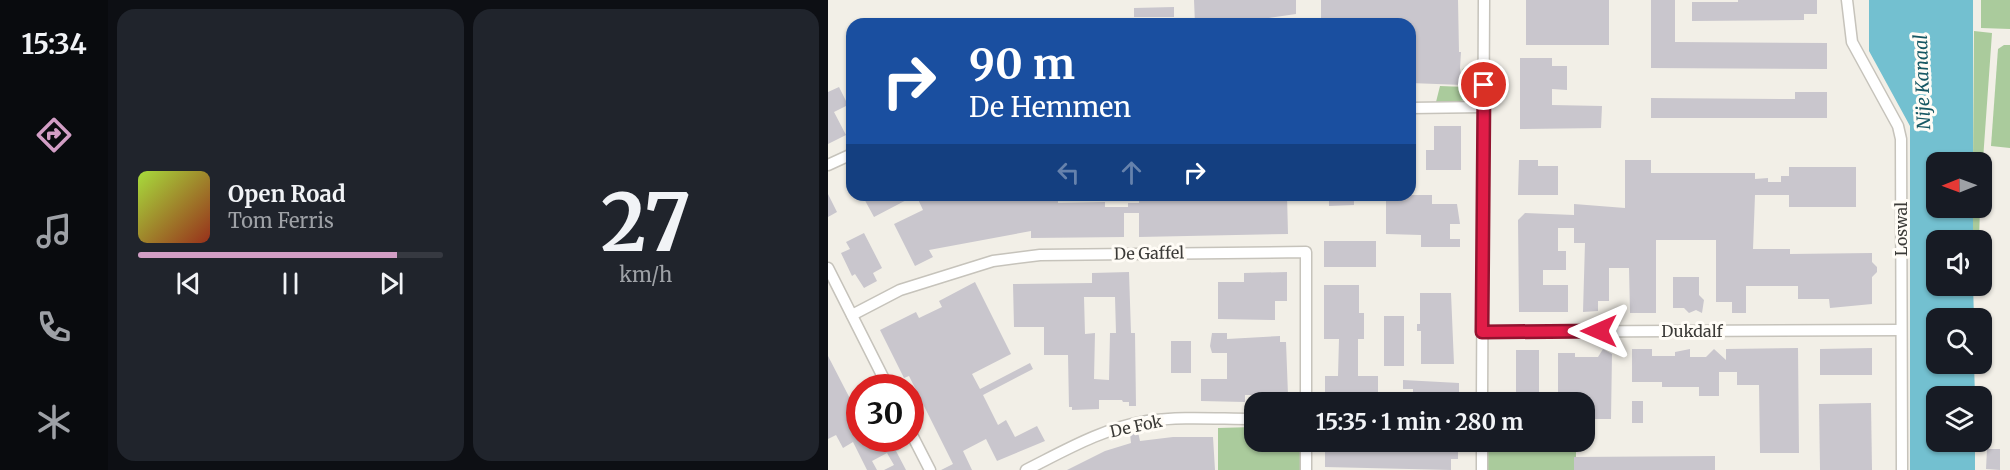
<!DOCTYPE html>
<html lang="en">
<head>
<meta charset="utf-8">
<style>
	:root { --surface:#171b24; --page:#20242c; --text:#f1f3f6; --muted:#9ea1a6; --line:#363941; --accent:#d29ec5 }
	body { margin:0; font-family:Merriweather,serif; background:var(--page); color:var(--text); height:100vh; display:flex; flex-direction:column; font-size:22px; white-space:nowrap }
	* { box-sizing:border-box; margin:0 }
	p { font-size:20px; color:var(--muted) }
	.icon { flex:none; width:33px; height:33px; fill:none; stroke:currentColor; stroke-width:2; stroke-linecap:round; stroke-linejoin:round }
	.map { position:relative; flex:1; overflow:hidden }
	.panel { display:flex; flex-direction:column; gap:9px; padding:9px; background:#0d0f14; width:720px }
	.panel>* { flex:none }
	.banner { position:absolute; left:18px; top:18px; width:570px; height:183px; border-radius:18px; box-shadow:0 2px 4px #0004; background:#1a4fa0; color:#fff; overflow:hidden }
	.needle { width:39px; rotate:269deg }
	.tools { position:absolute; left:1098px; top:152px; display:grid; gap:12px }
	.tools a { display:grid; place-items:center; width:66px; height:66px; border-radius:12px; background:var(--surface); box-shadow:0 2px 4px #0004; font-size:30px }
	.speed { position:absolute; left:18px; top:374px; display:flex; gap:12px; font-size:30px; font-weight:700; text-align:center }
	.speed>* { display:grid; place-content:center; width:78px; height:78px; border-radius:50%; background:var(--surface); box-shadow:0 2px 4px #0004; line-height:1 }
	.speed .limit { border:9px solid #d22; background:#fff; color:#111 }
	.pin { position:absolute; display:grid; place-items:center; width:51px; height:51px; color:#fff; margin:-26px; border:3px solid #fff; border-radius:50%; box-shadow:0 2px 6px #0007 }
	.me { position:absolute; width:66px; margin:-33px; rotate:270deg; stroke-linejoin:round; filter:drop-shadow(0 0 4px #0008) }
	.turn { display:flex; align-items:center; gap:21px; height:126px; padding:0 24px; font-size:27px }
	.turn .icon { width:78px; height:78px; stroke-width:2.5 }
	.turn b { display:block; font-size:42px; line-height:51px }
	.lanes { display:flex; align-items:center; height:57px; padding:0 24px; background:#0003; justify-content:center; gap:30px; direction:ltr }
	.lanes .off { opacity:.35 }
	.panel .widget { flex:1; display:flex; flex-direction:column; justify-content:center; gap:9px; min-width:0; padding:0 21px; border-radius:18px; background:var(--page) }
	.panel .dial { align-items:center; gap:0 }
	.dial b { font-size:78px; line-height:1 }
	.song { display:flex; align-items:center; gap:18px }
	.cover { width:72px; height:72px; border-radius:9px; background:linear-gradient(135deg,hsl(80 70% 55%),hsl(10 70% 35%)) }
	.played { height:6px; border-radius:3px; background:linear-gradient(90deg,var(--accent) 85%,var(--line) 85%) }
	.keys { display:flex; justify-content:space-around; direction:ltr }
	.panel .tiles { flex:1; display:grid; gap:9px; grid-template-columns:repeat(2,1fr) }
	.trip { position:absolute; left:416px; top:392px; width:351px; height:60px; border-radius:18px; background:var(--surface); box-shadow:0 2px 4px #0004; font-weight:700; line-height:60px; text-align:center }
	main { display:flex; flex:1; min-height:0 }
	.menu { display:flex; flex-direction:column; width:108px; justify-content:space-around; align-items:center; background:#090b0e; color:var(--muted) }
	.menu .icon { width:42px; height:42px }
	.menu .active { color:var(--accent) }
	.menu b { font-size:27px; color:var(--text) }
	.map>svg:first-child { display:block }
	.green { fill:#aacb9c }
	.water { fill:#73c0d0 }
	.building { fill:#c9c6cd; fill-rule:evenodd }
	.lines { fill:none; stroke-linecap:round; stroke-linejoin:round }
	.minor-casing { stroke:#c6c3bb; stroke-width:13 }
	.minor { stroke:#fff; stroke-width:10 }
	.route-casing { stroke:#92132f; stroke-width:15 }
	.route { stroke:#e11d48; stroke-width:10 }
	.labels { text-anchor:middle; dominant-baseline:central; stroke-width:6; stroke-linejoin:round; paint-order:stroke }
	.street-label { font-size:16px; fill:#3b3a37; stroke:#fffcf6 }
	.water-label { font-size:18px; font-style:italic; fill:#165763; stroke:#fffcf6 }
</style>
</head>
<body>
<main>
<nav class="menu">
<b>15:34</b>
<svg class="icon active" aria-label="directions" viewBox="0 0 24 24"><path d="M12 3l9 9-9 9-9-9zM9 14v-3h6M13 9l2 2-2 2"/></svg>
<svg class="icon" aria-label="music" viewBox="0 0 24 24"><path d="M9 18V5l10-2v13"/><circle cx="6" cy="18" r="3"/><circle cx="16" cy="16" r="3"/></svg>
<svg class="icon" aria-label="phone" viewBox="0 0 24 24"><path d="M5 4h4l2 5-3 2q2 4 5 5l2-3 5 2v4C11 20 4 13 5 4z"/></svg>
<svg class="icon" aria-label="climate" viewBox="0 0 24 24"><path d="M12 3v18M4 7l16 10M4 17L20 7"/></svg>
</nav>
<section class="panel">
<div class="tiles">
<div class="widget">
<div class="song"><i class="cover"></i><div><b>Open Road</b><p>Tom Ferris</p></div></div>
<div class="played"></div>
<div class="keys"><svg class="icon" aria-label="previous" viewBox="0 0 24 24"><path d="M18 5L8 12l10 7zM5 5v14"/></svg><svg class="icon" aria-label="pause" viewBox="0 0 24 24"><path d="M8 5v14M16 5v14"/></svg><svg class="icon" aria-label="next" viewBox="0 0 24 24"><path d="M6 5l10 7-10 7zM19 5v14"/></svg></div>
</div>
<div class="widget dial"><b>27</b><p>km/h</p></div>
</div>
</section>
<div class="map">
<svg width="1182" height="470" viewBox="0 0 1182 470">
	<rect width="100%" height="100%" fill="#f2efe7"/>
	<g class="green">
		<polygon points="1153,0 1182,0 1182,29 1153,28"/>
		<polygon points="1146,31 1164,33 1154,174 1154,162 1145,162"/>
		<polygon points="1176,45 1182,45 1182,148 1163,146 1170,49"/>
		<path d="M649,67C649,104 641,101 608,102L612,86L637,87L634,70L636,68Z"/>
		<polygon points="1145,207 1152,207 1151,240 1145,240"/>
		<polygon points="426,427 426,441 472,441 472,470 390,470 390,428"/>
		<rect x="658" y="443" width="90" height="27"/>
	</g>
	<polygon class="water" points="1041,0 1145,0 1145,162 1108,162 1108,207 1145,207 1145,240 1108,240 1108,285 1145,285 1146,318 1108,318 1108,363 1146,363 1147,396 1108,396 1108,441 1147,441 1147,470 1082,470 1082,126 1041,51"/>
	<g class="building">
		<polygon points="366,0 468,0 468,14 421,21 422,24 367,24"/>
		<polygon points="493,0 630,0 631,52 633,52 632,68 635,85 582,83 582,24 493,24"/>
		<rect x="698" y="0" width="83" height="45"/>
		<polygon points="823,0 847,0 847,42 999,43 999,69 823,68"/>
		<polygon points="910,0 989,0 989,14 976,14 976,20 864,21 864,2 910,2"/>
		<polygon points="346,7 346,17 306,17 306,8"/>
		<polygon points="692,58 724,58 724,66 739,66 739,90 724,89 724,105 774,106 773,128 692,129"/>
		<polygon points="11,87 20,105 6,112 18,135 0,144 0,92"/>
		<polygon points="967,92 999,92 999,118 823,118 823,98 967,99"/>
		<polygon points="606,126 633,126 633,170 598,170 598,150 606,150"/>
		<polygon points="691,160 710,160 710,166 730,166 730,195 690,195"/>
		<polygon points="797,160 823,160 823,173 927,173 927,179 940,178 940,182 953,182 953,176 961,176 961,167 1028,167 1028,207 961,207 961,195 927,195 925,249 962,249 962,254 1044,253 1044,262 1049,267 1049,272 1044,277 1044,304 1002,308 1001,299 970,299 970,286 918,286 918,313 904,313 904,302 888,302 888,240 828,240 828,313 802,313 801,268 781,268 781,301 770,301 770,311 755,312 757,243 746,243 746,228 730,228 730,251 738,251 738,270 715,270 715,285 740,285 740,312 691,312 690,220 697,213 746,215 746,204 797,208"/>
		<polygon points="0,194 9,212 0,217"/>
		<polygon points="34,195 230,195 230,203 277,202 277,207 300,207 300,203 311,203 311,197 337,195 394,195 394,200 426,199 426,195 459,195 460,234 311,237 311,213 296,213 296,237 203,238 203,231 101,250 105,257 87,266 66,224 95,210 88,195 46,217"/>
		<polygon points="501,195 526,195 526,205 501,206"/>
		<polygon points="558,195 604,195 604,204 629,204 632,224 622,224 622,239 632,239 632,247 593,247 593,235 558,234"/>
		<polygon points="36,233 54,268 45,273 49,281 36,288 27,274 24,276 13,253 22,249 18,242"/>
		<rect x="496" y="241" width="52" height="26"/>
		<path d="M301,272L303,333H307L308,406H301V402H295L294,400H271V409L244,410V407H241L240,355H216V327H186L185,284L264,283V273ZM256,297H287L288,333H282L281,380L266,379L267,333L257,334Z"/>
		<polygon points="459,272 459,301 447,301 447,320 390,319 390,282 416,282 416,273"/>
		<polygon points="845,277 871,277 871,295 876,300 874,313 868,310 861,313 856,308 845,308"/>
		<polygon points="147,282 183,354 144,374 152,389 202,363 205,369 155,395 170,425 178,420 187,437 209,426 217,441 169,461 158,439 135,451 144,470 113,470 125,464 81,376 76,378 52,330 88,312 91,318 114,307 111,301"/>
		<polygon points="496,285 531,285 531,313 536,313 536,339 530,339 530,376 550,376 550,393 510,393 510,402 497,402 497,376 510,376 511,339 496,339"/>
		<polygon points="592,293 623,293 626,364 593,364 593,331 589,331 589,324 592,324"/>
		<rect x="556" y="316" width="20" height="50"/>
		<polygon points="384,333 399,333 399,339 452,336 452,342 458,342 460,395 417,395 417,402 373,401 373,379 399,379 399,353 384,353 382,346"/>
		<rect x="343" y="341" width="20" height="32"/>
		<polygon points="970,348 971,453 932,453 931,385 909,385 909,372 891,372 891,396 871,396 871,387 834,387 834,382 804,382 804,349 824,349 824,356 847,356 847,352 862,349 862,357 878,357 886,349 898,360 898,349"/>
		<polygon points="1044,348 1044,375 992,375 992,349"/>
		<polygon points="775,349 784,354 783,419 756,419 756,402 730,402 730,353 747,353 747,357 770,357"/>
		<rect x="688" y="350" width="23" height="52"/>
		<polygon points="0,356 32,418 32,438 67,438 71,450 68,451 78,470 56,470 66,465 59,453 44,461 49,470 39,470 25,442 15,448 8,435 0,439"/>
		<polygon points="575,380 631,383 631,402 585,402 585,389 575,389"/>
		<rect x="804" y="401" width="11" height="22"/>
		<polygon points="1043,403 1044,470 992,470 991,404"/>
		<polygon points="310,432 312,441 345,437 385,437 387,470 239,470 277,451 303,443 302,434"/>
		<polygon points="497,441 630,441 630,459 623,459 623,470 497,467"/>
		<polygon points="1159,449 1172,449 1172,470 1158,469"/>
		<polygon points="887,456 887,470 746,470 746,457"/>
	</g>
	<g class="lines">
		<defs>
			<g id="minor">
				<polyline points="1019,0 1024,42 1070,126 1073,139 1074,470"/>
				<polyline points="582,108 656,107"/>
				<polyline points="0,165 24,154"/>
				<polyline points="0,268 60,387"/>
				<polyline points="24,315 72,290 165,261 212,255 478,252 478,402"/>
				<polyline points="654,332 1073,330"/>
				<polyline points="654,402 656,0"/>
				<polyline points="82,431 102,470"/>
				<path d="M198,470C236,451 275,428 319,421C354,416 390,419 426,419"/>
				<polyline points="478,470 478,441"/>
				<polyline points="654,470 654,441"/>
			</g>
		</defs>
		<use href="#minor" class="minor-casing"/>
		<use href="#minor" class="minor"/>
	</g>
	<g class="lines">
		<defs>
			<polyline id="route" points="656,85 654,332 771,331"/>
		</defs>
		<use href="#route" class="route-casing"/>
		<use href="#route" class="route"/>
	</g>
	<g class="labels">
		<g class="street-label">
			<text transform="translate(1073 229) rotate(-90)">Loswal</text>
			<text transform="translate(321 253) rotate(-1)">De Gaffel</text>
			<text x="864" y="331">Dukdalf</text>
			<text transform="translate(308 426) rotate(-12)">De Fok</text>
		</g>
		<g class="water-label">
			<text transform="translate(1094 82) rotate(-92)">Nije Kanaal</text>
		</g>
	</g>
</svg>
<div class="tools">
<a><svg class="needle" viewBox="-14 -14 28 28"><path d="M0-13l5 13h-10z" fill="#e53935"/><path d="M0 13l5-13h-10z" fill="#9ea1a6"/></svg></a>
<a><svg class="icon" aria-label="sound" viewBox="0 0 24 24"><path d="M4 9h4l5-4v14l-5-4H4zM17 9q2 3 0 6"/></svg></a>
<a><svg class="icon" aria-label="search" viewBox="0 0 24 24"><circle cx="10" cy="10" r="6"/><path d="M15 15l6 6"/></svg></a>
<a><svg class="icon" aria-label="layers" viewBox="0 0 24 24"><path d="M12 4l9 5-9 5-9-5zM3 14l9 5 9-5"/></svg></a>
</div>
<div class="speed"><div class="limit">30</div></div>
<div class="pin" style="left:656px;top:85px;background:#d93025"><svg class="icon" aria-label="arrive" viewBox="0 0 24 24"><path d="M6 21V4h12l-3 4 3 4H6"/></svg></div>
<svg class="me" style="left:771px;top:331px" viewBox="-20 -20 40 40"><path d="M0-17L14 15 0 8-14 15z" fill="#e11d48" stroke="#fff" stroke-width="4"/></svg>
<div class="trip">15:35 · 1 min · 280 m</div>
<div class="banner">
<div class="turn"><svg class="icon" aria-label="right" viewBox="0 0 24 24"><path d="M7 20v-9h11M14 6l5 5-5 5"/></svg><div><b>90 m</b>De Hemmen</div></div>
<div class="lanes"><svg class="icon off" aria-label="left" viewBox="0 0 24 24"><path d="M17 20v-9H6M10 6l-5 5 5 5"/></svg><svg class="icon off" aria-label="ahead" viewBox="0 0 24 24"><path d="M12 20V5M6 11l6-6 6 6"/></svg><svg class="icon" aria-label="right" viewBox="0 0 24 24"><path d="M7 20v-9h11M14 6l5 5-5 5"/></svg></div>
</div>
</div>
</main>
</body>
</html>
